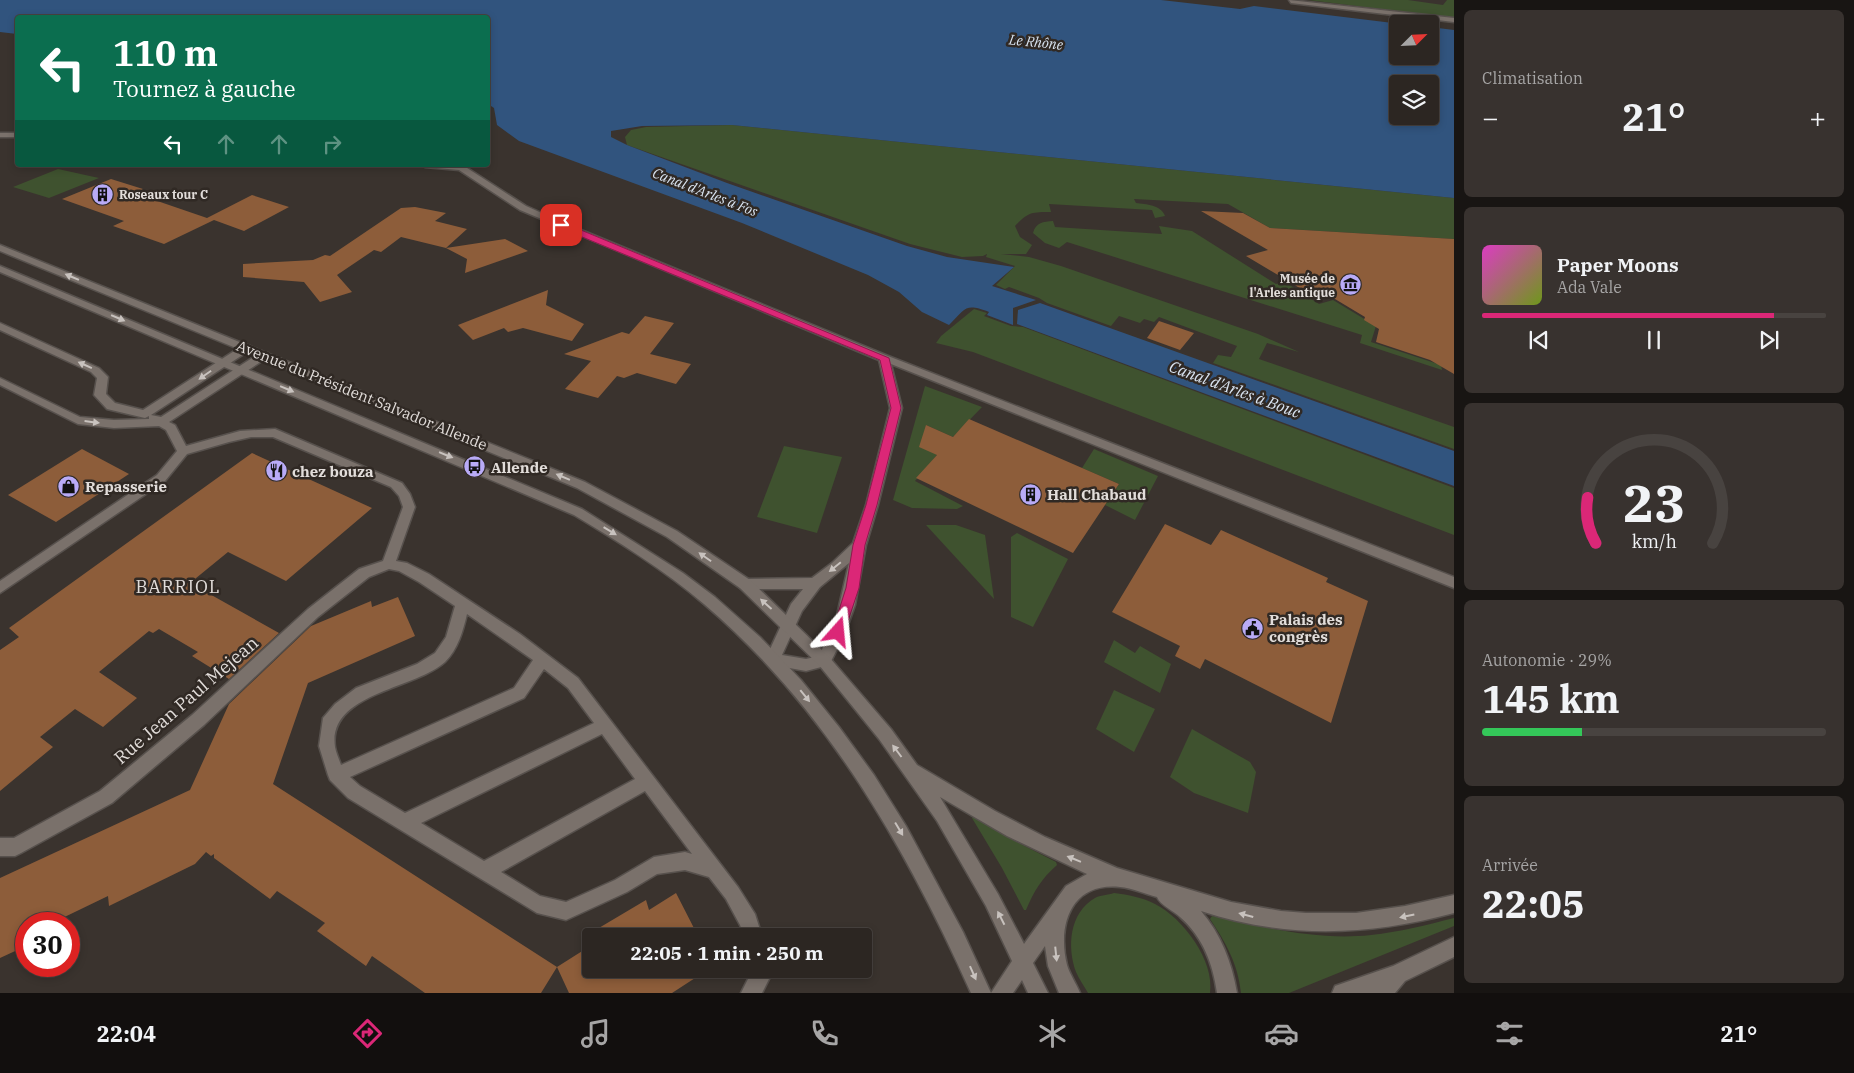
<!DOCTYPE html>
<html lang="fr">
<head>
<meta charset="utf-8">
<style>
	:root { --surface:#2c2622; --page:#38322f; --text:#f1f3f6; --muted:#a6a5a5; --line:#484340; --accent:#db2777 }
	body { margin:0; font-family:"IBM Plex Serif",serif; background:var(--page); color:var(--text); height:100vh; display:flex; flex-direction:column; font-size:19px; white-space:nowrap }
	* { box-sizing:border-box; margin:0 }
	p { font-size:16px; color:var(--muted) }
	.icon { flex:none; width:28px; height:28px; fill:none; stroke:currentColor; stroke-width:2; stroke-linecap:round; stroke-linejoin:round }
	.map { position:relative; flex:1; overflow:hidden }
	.side { display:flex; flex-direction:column; gap:10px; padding:10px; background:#181513; width:400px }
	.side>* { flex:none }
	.top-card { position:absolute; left:15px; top:15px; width:475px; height:152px; border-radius:5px; box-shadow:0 2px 8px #0003,0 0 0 1px var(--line); background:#0b6e4f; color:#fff; overflow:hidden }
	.needle { width:32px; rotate:66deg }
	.tools { position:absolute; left:1389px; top:15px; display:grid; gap:10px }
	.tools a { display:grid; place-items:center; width:50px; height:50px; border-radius:5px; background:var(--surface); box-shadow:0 2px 8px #0003,0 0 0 1px var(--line); font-size:25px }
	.speed { position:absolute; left:15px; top:912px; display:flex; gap:10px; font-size:25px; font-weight:700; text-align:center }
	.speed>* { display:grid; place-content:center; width:65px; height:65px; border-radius:50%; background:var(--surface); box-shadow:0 2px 8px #0003,0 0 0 1px var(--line); line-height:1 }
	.speed .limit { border:8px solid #d22; background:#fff; color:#111 }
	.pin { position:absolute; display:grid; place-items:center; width:42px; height:42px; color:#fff; margin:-21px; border-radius:10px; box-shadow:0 2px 8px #0006 }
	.me { position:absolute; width:55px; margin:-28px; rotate:18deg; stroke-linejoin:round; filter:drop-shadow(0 0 4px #0008) }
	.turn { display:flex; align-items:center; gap:18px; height:105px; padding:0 15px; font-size:22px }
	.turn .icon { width:65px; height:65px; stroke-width:2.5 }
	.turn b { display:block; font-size:35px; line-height:42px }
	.lanes { display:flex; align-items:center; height:48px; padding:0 15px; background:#0003; justify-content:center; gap:25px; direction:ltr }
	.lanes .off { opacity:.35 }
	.big { font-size:38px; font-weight:700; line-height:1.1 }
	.side .widget { flex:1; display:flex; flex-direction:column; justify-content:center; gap:8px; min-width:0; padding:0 18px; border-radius:8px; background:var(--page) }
	.side .dial { align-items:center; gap:0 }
	.dial svg { height:130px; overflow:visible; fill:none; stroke:var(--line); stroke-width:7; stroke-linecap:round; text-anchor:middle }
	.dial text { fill:var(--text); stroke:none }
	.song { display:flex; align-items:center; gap:15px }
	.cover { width:60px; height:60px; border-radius:8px; background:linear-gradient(135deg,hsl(310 70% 55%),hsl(80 70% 35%)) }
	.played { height:5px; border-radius:2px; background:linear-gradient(90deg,var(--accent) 85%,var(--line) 85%) }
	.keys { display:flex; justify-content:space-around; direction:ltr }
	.heat { display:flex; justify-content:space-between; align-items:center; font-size:28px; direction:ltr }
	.charge { height:8px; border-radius:4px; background:linear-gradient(90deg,#34c759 29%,var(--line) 0) }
	.trip { position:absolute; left:582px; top:928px; width:290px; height:50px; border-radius:5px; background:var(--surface); box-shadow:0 2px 8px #0003,0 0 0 1px var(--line); font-weight:700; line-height:50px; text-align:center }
	.tabs { display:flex; height:80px; justify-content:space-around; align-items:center; background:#120f0e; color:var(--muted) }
	.tabs .icon { width:35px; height:35px }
	.tabs .active { color:var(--accent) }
	.tabs b { font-size:22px; color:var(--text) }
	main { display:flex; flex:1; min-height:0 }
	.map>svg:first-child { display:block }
	.green { fill:#3f522f }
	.water { fill:#31547e; fill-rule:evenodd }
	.building { fill:#8d5d3a }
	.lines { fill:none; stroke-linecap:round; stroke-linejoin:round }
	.minor-casing { stroke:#57514d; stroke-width:3 }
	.tertiary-casing { stroke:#57514d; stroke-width:3 }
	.minor { fill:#7a716b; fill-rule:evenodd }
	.tertiary { fill:#7a716b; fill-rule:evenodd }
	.oneway { fill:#c8c2be }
	.route { fill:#db2777; stroke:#8e194d }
	.labels { text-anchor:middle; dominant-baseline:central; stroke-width:5; stroke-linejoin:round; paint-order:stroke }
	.far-poi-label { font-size:12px; font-weight:bold; fill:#e2ddda; stroke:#302924; text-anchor:start }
	.far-water-label { font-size:14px; font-style:italic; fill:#dae5f2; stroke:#302924 }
	.street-label { font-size:15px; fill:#e2ddda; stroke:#302924 }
	.poi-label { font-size:15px; font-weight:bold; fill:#e2ddda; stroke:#302924; text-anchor:start }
	.water-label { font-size:16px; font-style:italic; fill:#dae5f2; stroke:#302924 }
	.quarter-label { font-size:18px; letter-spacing:1px; fill:#e2ddda; stroke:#302924 }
	.near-street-label { font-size:18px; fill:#e2ddda; stroke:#302924 }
</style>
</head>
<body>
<main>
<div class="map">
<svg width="1454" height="993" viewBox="0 0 1454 993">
	<rect width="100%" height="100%" fill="#3a332e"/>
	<g class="green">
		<polygon points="1308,0 1408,0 1443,5 1447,0 1454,0 1454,18"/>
		<path d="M732,125L1454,198V239L1270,228L1228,204L1134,199L1136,203C1146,204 1161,205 1165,216L1155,218L1152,210L1049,204L1051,212C1032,212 1028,212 1015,226L1020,237L1032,245L1026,254H1001L1029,257L1061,266L1258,334L1299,352L1267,343L1259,359L1454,427V449L1213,363L1218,355L1231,357L1237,346L1159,317L1154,322L1144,319L1140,323L1119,316L1111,326L1047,303L1039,298L1009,287L1005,289L996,285L1015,266L986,257L987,254L983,256L962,257L910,244L627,145L625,137L631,130L646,127Z"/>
		<polygon points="58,169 99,178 49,198 13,187"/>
		<path d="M1053,221L1055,227L1162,234L1159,226L1192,231L1276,284L1285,282L1319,304L1333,300L1376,326L1371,342L1441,365L1442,370L1360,343L1362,335L1067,242L1059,248L1045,243L1033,233C1036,222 1043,222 1053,221Z"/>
		<polygon points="974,309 987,313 984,316 1011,326 1023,327 1454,488 1454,535 973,352 936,343 941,336"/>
		<polygon points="925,386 982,407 953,437 926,425 937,455 915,481 963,506 957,509 912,508 893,500"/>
		<polygon points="784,446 842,457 817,533 757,517"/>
		<polygon points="1094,449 1158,476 1135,520 1105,505 1119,484 1082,468"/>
		<polygon points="926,525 956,525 985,535 994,599"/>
		<polygon points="1017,533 1068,559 1033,627 1011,617 1011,537"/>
		<polygon points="1114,640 1135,653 1140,646 1171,664 1160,693 1104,662"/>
		<polygon points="1114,690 1155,709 1134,752 1096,729"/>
		<polygon points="1192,729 1250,762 1256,772 1248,813 1194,793 1170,777"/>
		<path d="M973,817L1011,839L1056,862L1057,865C1042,878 1034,891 1026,910H1024L1002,868L972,818Z"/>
		<path d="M1114,893C1129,895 1141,897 1155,904C1183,918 1215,961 1210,993H1088C1084,986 1079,979 1076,972C1067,947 1069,913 1095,898C1100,895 1108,895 1114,893Z"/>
		<path d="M1212,916C1263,927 1318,941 1371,935C1399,932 1427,925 1454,918V926L1289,993H1241C1238,964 1226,943 1210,919Z"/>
	</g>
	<g class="water">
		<path d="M0,0H1161L1240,9L1254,6L1401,24H1398V56H1430V27L1454,30V198L732,125L642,126L611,131V137L627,145L727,183L907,246L947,257L1014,267L992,286L1036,300L1013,308V325L987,315L989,312C965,303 966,308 949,325L922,312L899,292L868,275L742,223L519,141L497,125L494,108L488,104V18H18L17,34L0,32ZM1398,84H1430V116H1398Z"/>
		<polygon points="1040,303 1454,451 1454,486 1017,324 1018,310"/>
	</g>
	<g class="building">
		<polygon points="111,179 143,189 134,193 207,218 252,195 289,207 244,231 214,220 164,244 113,226 124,221 62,199"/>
		<polygon points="415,207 446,213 435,221 467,229 446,248 505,239 528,251 465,273 467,259 446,248 401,237 381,252 374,250 337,275 352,292 320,302 304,282 243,277 243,264 313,260 325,255 330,256 401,208"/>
		<polygon points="1201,211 1243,213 1270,228 1454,239 1454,374 1430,360 1376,342 1379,329 1364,320 1365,317 1330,296 1318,299 1246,256 1268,250"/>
		<polygon points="548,290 546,305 584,324 572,341 523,328 508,332 504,328 473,340 458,325"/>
		<polygon points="645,316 674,323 650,354 691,364 676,384 637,373 624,378 617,376 598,398 565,389 591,361 564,354 622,332 629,334"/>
		<polygon points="1159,321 1194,333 1180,350 1147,338"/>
		<polygon points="969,419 1119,484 1073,553 916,478 937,455 919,447 926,425 953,437"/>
		<polygon points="82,449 129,474 56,522 8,495"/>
		<polygon points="252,453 372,508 286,581 228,552 190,583 279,633 229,679 192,656 198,652 159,629 153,633 149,631 99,672 137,698 103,727 75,709 40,737 53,747 0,791 0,650 19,637 9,628"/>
		<polygon points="1165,524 1211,545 1221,530 1328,578 1326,582 1368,601 1331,723 1205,659 1200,669 1175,656 1180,646 1112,612"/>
		<polygon points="398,597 415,636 308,683 273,784 557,967 541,993 425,993 372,956 366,966 317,931 325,923 277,891 270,899 214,858 214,854 211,856 206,852 195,864 109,906 108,896 50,924 26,924 26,946 0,958 0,878 190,790 229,704 311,626 371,601 372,607"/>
		<polygon points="676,893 698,936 591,936 591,969 709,969 672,993 569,993 557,967 587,948 582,938 646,900 649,910"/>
	</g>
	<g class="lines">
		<defs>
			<g id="minor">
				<polygon points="1289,0 1454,18 1454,22 1291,3"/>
				<rect x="0" y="133" width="18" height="4"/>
				<path d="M421,165L464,166L526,206L564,223L888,356L1454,577V588L891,364L902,408L878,505L866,545L855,605L845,634L829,665L806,671L767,664L765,660L791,604L803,589H745L740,588L738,584L740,580L745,579L812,578L832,563L853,543L866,505L890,408L879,360L520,210L459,170L425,167ZM849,563L836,619L819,656L806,659L782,655L802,611L820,587Z"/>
				<path d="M0,323L99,368L108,377L106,394L115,403L143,410L242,346H250L251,348L250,350L151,415L161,417L260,353H268L269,355L268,357L169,422L175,425L186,446L240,431L275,429L402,483L410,494L415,507L396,561L407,563L429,574L520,634L578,678L738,887L755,914L762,936H744L740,925L726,899L709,877L685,870L657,874L627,892L566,920L537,913L348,798L330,780L328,775L319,746L323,718L335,704L356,688L417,664L435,653L446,637L455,606L419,582L399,571L389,569L369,577L318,617L204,725L112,803L21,853L15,856H0V838H14L100,791L192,715L308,609L359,569L383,561L403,507L399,496L391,487L273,437H251L229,442L187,454L165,481L0,593V581L157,475L177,451L166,430L159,426L114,428L78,424L0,385V378L80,417L114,420L149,419V416L145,418L107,409L94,395L97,378L91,372L0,330ZM467,614L533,660L514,688L341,765C339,759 336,753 335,747C327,693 416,689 445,662C458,649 463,631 467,614ZM544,669L568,688L594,723L405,813L360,786L350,777L524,698ZM602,734L635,779L484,861L421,823ZM645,791L692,854L685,852L654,857L615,880L566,902L540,896L501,872Z"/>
				<polygon points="749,969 769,969 770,977 762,993 741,993 750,975"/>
			</g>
			<g id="tertiary">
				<path d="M0,245L585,482L677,531L750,580L829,657L891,729L917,765L995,811L1045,837L1117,868L1231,902L1281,911L1306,913H1356L1405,906L1454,895V913C1369,936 1285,939 1201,911C1221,934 1232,963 1237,993H1217C1213,964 1203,937 1180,917C1174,911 1160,905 1157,897C1145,894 1132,888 1120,887C1071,882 1057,925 1067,965C1070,975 1076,983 1080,993H1059L1048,966L1045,946L1033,963L1048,993H1028L1022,980L1013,993H991L1012,961L986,906L937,821L879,739L819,665L740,588L667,537L577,488L0,251ZM940,797L1007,836L1087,874L1066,886L1024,944L998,894Z"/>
				<path d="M0,266L582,509L683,573L715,597L760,637L801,680L839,727L874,775L906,826L963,932L991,993H971C906,848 827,709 704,604C664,570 619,542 574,515L0,272Z"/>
				<polygon points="1454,937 1454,957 1405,981 1395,993 1332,993 1335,986 1393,966"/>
			</g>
		</defs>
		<use href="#minor" class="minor-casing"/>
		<use href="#tertiary" class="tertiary-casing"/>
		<use href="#minor" class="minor"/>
		<use href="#tertiary" class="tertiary"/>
	</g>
	<defs><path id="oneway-solid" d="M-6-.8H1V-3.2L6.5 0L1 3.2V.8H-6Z" transform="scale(1.25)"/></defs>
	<g class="oneway">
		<use href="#oneway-solid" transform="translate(72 277) rotate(-157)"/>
		<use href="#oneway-solid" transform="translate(118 318) rotate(23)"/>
		<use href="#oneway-solid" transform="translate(85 365) rotate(-156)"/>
		<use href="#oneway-solid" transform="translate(205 375) rotate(145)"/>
		<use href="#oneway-solid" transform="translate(287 389) rotate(23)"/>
		<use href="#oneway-solid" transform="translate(92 422) rotate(7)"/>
		<use href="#oneway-solid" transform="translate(446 455) rotate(22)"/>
		<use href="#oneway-solid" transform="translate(563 477) rotate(-157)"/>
		<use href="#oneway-solid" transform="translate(610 531) rotate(31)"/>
		<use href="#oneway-solid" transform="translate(705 557) rotate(-145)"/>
		<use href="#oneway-solid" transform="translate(835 567) rotate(141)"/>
		<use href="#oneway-solid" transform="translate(766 604) rotate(-138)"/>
		<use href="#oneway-solid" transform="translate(805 696) rotate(51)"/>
		<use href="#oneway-solid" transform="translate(897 751) rotate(-127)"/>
		<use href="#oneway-solid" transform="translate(899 829) rotate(59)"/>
		<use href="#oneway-solid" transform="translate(1074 859) rotate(-158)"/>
		<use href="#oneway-solid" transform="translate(1246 915) rotate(-165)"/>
		<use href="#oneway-solid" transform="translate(1407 916) rotate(168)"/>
		<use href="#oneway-solid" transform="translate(1001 918) rotate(-117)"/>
		<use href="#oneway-solid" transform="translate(1056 954) rotate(84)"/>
		<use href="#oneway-solid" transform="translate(973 973) rotate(66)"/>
	</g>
	<polygon class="route" points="558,223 564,223 889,358 901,408 877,505 865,545 859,588 843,636 838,638 834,636 832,632 846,588 853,545 866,505 891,408 880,360 558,227"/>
	<defs>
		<symbol id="building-disc" viewBox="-11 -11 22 22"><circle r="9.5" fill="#b9abf7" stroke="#302924"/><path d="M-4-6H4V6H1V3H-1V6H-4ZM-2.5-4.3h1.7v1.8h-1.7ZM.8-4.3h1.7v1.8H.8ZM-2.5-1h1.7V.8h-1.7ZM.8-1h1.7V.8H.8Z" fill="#111"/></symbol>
		<symbol id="museum-disc" viewBox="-11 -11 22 22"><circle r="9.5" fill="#b9abf7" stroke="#302924"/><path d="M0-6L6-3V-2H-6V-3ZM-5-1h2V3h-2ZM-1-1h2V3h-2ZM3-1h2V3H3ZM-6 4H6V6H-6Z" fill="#111"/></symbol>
		<symbol id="bus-disc" viewBox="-11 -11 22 22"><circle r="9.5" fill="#b9abf7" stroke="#302924"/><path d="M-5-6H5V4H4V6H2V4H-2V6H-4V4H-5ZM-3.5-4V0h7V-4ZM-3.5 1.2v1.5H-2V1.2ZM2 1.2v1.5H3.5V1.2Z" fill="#111"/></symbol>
		<symbol id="restaurant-disc" viewBox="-11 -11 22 22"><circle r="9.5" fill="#b9abf7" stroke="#302924"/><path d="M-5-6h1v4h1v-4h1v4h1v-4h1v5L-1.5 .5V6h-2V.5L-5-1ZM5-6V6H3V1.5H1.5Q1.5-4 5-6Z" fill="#111"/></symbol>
		<symbol id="shop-disc" viewBox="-11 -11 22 22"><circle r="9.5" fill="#b9abf7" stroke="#302924"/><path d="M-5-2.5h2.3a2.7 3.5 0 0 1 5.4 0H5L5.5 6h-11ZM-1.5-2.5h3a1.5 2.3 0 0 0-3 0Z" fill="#111"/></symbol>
		<symbol id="civic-disc" viewBox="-11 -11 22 22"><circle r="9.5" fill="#b9abf7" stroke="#302924"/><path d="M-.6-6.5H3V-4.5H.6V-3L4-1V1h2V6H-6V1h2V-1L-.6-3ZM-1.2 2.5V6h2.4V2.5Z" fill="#111"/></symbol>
	</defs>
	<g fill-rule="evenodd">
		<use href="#building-disc" x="90" y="182" width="25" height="25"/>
		<use href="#museum-disc" x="1338" y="272" width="25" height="25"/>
		<use href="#bus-disc" x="462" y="454" width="25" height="25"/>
		<use href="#restaurant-disc" x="264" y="458" width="25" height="25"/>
		<use href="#shop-disc" x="56" y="474" width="25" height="25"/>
		<use href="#building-disc" x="1018" y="482" width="25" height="25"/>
		<use href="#civic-disc" x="1240" y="616" width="25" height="25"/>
	</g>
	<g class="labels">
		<g class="far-poi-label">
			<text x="119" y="194">Roseaux tour C</text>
			<text x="1335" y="278" text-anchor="end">Musée de<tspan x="1335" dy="14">l'Arles antique</tspan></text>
		</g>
		<g class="far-water-label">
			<text transform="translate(1036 42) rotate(6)">Le Rhône</text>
			<text transform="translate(705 192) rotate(21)">Canal d'Arles à Fos</text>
		</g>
		<g class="street-label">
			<text transform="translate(362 395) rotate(22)">Avenue du Président Salvador Allende</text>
		</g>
		<g class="poi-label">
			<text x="491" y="467">Allende</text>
			<text x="292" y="471">chez bouza</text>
			<text x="85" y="486">Repasserie</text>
			<text x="1047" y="494">Hall Chabaud</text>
			<text x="1269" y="619">Palais des<tspan x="1269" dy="17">congrès</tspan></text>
		</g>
		<g class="water-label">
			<text transform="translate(1235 389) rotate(20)">Canal d'Arles à Bouc</text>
		</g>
		<g class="quarter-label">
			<text x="178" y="586">BARRIOL</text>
		</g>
		<g class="near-street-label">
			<text transform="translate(186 700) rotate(-41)">Rue Jean Paul Mejean</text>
		</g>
	</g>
</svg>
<div class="tools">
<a><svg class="needle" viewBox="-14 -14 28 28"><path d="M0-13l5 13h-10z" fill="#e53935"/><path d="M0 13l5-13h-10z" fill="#a6a5a5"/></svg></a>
<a><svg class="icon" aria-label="layers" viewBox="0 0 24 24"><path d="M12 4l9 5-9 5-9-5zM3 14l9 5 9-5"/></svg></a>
</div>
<div class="speed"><div class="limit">30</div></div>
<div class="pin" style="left:561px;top:225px;background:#d93025"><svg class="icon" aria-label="arrive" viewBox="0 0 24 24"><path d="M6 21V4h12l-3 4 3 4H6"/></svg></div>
<svg class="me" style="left:838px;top:632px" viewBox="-20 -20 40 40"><path d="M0-17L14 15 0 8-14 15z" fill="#db2777" stroke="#fff" stroke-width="4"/></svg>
<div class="trip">22:05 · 1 min · 250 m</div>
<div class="top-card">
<div class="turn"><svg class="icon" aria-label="left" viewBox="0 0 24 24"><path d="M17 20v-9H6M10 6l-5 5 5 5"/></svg><div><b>110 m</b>Tournez à gauche</div></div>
<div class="lanes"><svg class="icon" aria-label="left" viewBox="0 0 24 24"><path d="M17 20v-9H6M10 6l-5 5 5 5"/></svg><svg class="icon off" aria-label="ahead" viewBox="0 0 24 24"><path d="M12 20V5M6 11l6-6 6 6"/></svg><svg class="icon off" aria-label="ahead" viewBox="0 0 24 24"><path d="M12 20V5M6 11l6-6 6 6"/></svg><svg class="icon off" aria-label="right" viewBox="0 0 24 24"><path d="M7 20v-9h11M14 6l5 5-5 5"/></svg></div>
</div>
</div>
<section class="side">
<div class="widget"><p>Climatisation</p>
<div class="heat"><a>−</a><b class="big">21°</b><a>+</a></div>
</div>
<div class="widget">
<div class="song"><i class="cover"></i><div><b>Paper Moons</b><p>Ada Vale</p></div></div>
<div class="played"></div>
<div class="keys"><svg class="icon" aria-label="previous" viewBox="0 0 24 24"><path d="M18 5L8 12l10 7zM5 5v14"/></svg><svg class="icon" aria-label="pause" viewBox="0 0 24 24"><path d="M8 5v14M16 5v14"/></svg><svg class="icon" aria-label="next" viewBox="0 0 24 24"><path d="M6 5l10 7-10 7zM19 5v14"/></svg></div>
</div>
<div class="widget dial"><svg viewBox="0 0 100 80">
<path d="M14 69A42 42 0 1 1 86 69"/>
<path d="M14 69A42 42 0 0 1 9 41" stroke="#db2777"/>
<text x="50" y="56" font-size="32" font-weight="700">23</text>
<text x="50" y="72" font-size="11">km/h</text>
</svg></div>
<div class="widget"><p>Autonomie · 29%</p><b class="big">145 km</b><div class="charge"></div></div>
<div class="widget"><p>Arrivée</p><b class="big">22:05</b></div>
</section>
</main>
<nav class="tabs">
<b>22:04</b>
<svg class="icon active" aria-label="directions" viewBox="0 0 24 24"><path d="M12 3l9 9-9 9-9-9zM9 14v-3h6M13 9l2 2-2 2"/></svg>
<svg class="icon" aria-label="music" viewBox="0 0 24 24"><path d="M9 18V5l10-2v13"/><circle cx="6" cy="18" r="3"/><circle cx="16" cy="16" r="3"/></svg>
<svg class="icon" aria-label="phone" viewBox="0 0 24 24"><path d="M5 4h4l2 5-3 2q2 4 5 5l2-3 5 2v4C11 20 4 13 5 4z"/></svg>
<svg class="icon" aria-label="climate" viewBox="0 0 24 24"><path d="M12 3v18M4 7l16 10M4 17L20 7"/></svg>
<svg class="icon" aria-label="car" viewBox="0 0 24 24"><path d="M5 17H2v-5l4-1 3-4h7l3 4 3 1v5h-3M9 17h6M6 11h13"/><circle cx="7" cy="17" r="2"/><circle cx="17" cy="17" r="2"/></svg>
<svg class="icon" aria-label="filters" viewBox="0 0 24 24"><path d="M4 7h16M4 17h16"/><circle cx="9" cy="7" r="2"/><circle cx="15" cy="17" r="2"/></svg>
<b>21°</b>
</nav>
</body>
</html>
